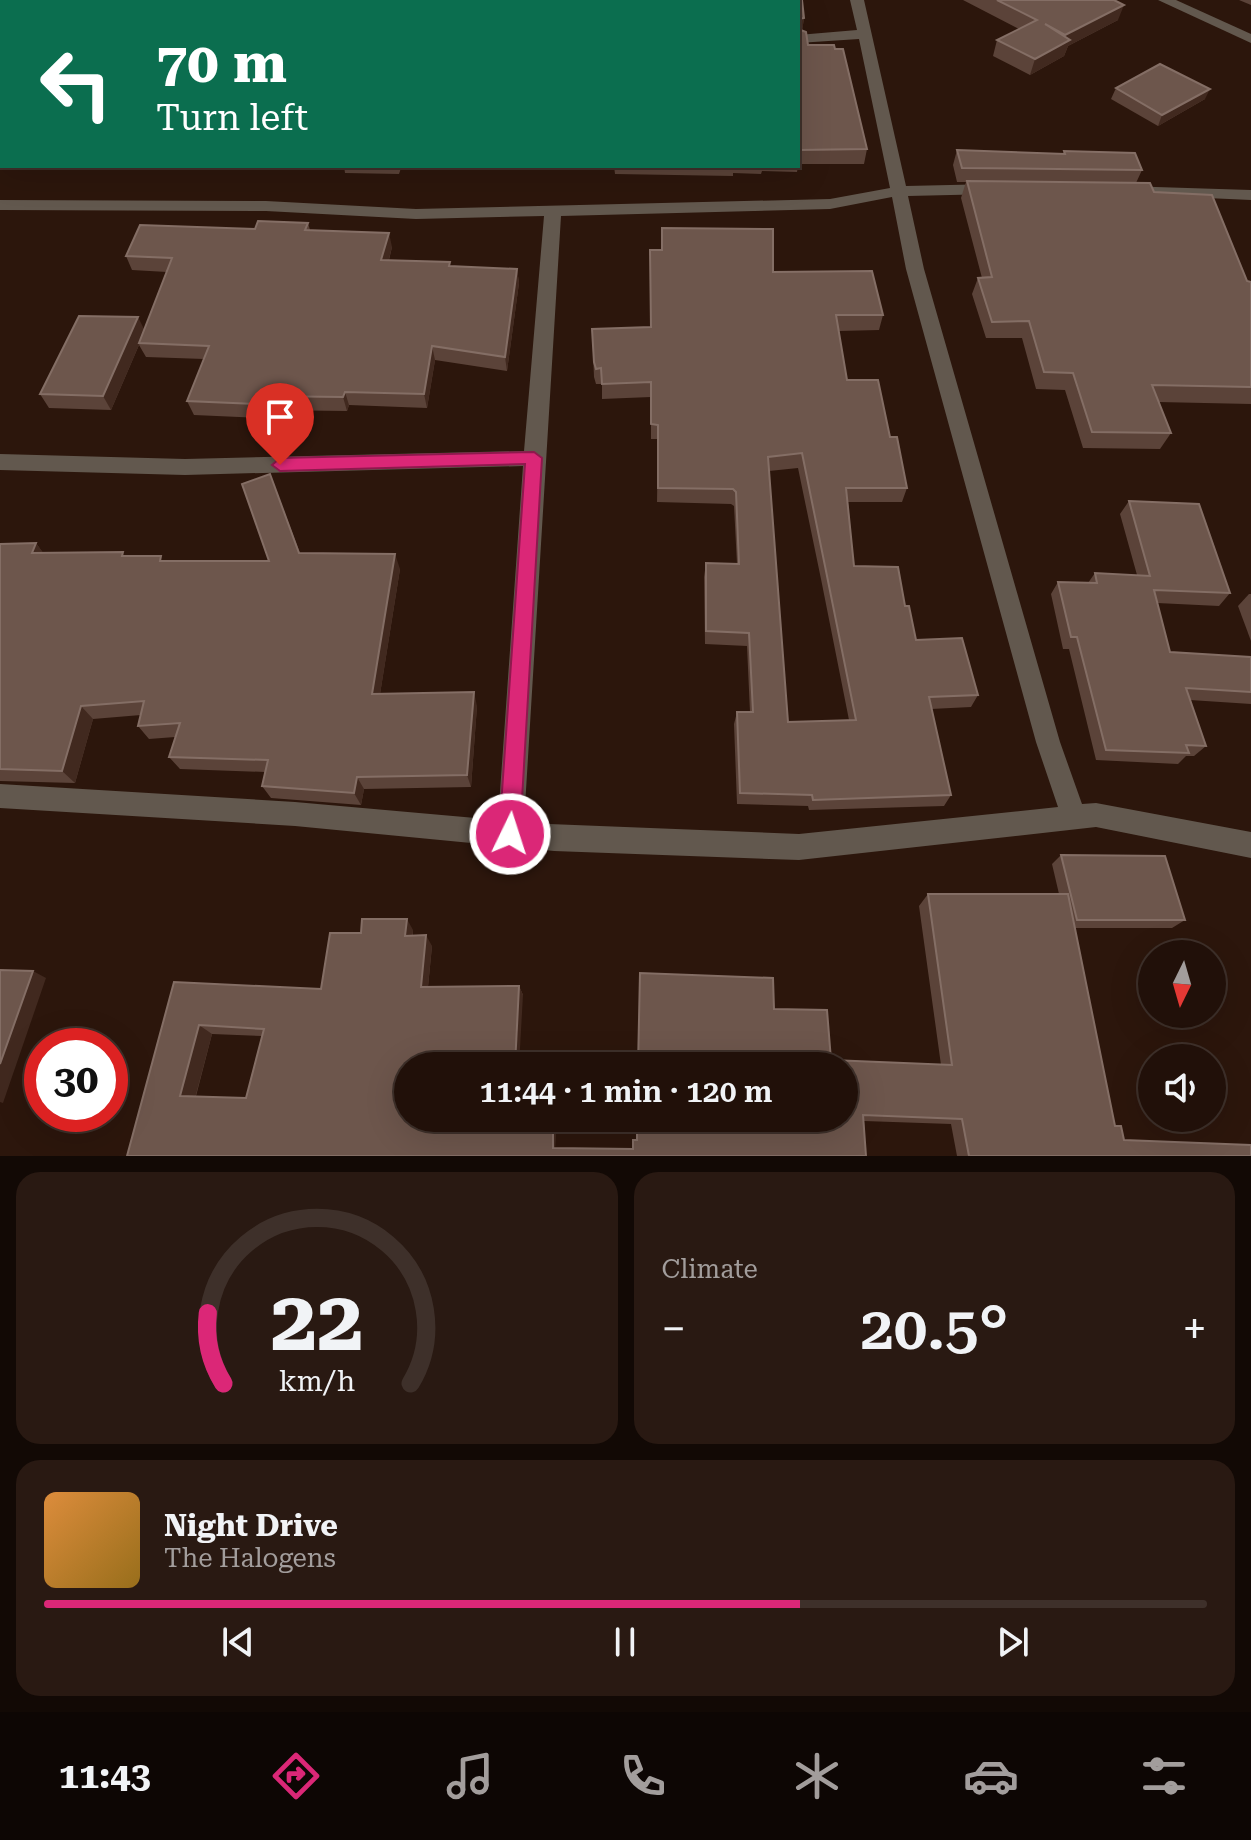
<!DOCTYPE html>
<html lang="en">
<head>
<meta charset="utf-8">
<style>
	:root { --surface:#211009; --page:#291912; --text:#f1f3f6; --muted:#a29d9c; --line:#3e302a; --accent:#db2777 }
	body { margin:0; font-family:"Roboto Serif",serif; background:var(--page); color:var(--text); height:100vh; display:flex; flex-direction:column; font-size:30px; white-space:nowrap }
	* { box-sizing:border-box; margin:0 }
	p { font-size:26px; color:var(--muted) }
	.icon { flex:none; width:44px; height:44px; fill:none; stroke:currentColor; stroke-width:2; stroke-linecap:round; stroke-linejoin:round }
	.map { position:relative; height:1156px; overflow:hidden }
	.panel { display:flex; flex-direction:column; gap:16px; padding:16px; background:#120905; flex:1 }
	.panel>* { flex:none }
	.guide { position:absolute; left:0px; top:0px; width:800px; height:168px; box-shadow:0 8px 32px #0002,0 0 0 2px var(--line); background:#0b6e4f; color:#fff; overflow:hidden }
	.needle { width:52px; rotate:185deg }
	.fabs { position:absolute; left:1138px; top:940px; display:grid; gap:16px }
	.fabs a { display:grid; place-items:center; width:88px; height:88px; border-radius:50%; background:var(--surface); box-shadow:0 8px 32px #0002,0 0 0 2px var(--line); font-size:40px }
	.speed { position:absolute; left:24px; top:1028px; display:flex; gap:16px; font-size:40px; font-weight:700; text-align:center }
	.speed>* { display:grid; place-content:center; width:104px; height:104px; border-radius:50%; background:var(--surface); box-shadow:0 8px 32px #0002,0 0 0 2px var(--line); line-height:1 }
	.speed .limit { border:12px solid #d22; background:#fff; color:#111 }
	.pin { position:absolute; display:grid; place-items:center; width:68px; height:68px; color:#fff; margin:-82px -34px; border-radius:50% 50% 50% 0; rotate:-45deg; box-shadow:0 0 8px #0007 }
	.pin .icon { rotate:45deg }
	.me { position:absolute; width:88px; margin:-44px; rotate:4deg; stroke-linejoin:round; filter:drop-shadow(0 0 6px #0008) }
	.turn { display:flex; align-items:center; gap:28px; height:168px; padding:0 24px; font-size:36px }
	.turn .icon { width:104px; height:104px; stroke-width:2.5 }
	.turn b { display:block; font-size:56px; line-height:68px }
	.big { font-size:60px; font-weight:600; line-height:1.1 }
	.panel .tile { flex:1; display:flex; flex-direction:column; justify-content:center; gap:12px; min-width:0; padding:0 28px; border-radius:24px; background:var(--page) }
	.panel .dial { align-items:center; gap:0 }
	.dial svg { height:208px; overflow:visible; fill:none; stroke:var(--line); stroke-width:7; stroke-linecap:round; text-anchor:middle }
	.dial text { fill:var(--text); stroke:none }
	.song { display:flex; align-items:center; gap:24px }
	.cover { width:96px; height:96px; border-radius:12px; background:linear-gradient(135deg,hsl(30 70% 55%),hsl(40 70% 35%)) }
	.played { height:8px; border-radius:4px; background:linear-gradient(90deg,var(--accent) 65%,var(--line) 65%) }
	.keys { display:flex; justify-content:space-around; direction:ltr }
	.heat { display:flex; justify-content:space-between; align-items:center; font-size:44px; direction:ltr }
	.panel .tiles { flex:1; display:grid; gap:16px; grid-template-columns:1fr 1fr }
	.tile:last-child { grid-column:span 2 }
	.trip { position:absolute; left:394px; top:1052px; width:464px; height:80px; border-radius:40px; background:var(--surface); box-shadow:0 8px 32px #0002,0 0 0 2px var(--line); font-weight:600; line-height:80px; text-align:center }
	.menu { display:flex; height:128px; justify-content:space-around; align-items:center; background:#0d0604; color:var(--muted) }
	.menu .icon { width:56px; height:56px }
	.menu .current { color:var(--accent) }
	.menu b { font-size:36px; color:var(--text) }
	.map>svg:first-child { display:block }
	.lines { fill:none; stroke-linecap:round; stroke-linejoin:round }
	.minor { fill:#62584e; fill-rule:evenodd }
	.tertiary { fill:#62584e; fill-rule:evenodd }
	.wall { fill:#5b4339; fill-rule:evenodd }
	.shaded-wall { fill:#41291f }
	.building { fill:#6d564c; stroke:#846e65; stroke-width:2; fill-rule:evenodd }
	.route { fill:#db2777; stroke:#8e194d; stroke-width:2 }
</style>
</head>
<body>
<div class="map">
<svg width="1251" height="1156" viewBox="0 0 1251 1156">
	<rect width="100%" height="100%" fill="#2c160c"/>
	<g class="lines">
		<g class="minor">
			<path d="M850,0H864L906,186L994,184L1002,189L994,194L908,196L924,269L1060,742L1082,804L1096,803L1251,832V858L1096,827L799,860L554,851L295,826L0,808V784L295,802L498,820L523,466L185,475L0,470V454L185,459L524,451L544,216L416,219L266,211L0,210V200L266,201L416,209L830,199L890,188L859,39L798,43V35L857,30ZM892,197L906,269L1036,742L1058,807L799,834L524,823L561,216L830,209Z"/>
			<rect x="0" y="39" width="2" height="8"/>
			<polygon points="1124,186 1251,190 1251,200 1118,194 1118,188"/>
		</g>
		<polygon class="tertiary" points="1158,0 1176,0 1251,34 1251,43"/>
	</g>
	<g class="wall">
		<polygon points="264,0 396,0 395,2 334,0 332,2 262,2"/>
		<polygon points="680,0 802,0 804,18 802,31 808,45 867,149 864,164 798,164 798,2 680,2"/>
		<polygon points="963,0 1114,0 1118,20 1068,46 1064,56 1030,75 993,56 997,40 1019,29"/>
		<polygon points="1239,0 1251,0 1251,5"/>
		<rect x="0" y="62" width="2" height="103"/>
		<polygon points="1116,88 1205,99 1158,126 1111,99"/>
		<polygon points="957,150 1063,154 1064,151 1142,170 1136,183 1154,192 1247,281 1251,282 1251,404 1158,402 1171,433 1160,449 1083,448 1065,390 1036,389 1022,338 986,338 972,294 978,278 982,278 961,198 966,182 957,182 953,165"/>
		<polygon points="344,166 433,166 432,169 401,168 399,174 345,173"/>
		<polygon points="614,166 798,166 797,172 762,171 761,174 733,173 733,176 615,174"/>
		<polygon points="308,223 310,230 392,247 389,260 451,267 517,269 519,283 507,371 435,360 427,408 349,405 347,411 265,410 262,418 194,415 187,401 204,359 146,357 139,345 111,410 49,408 40,394 144,329 167,272 132,270 126,256 255,229"/>
		<path d="M662,228L883,315L879,330L838,331L847,380L890,437L907,488L902,502H848L854,566L905,606L916,640L978,695L971,707L931,709L951,795L944,806L809,810L808,806L737,804L734,724L737,712H750L747,646L705,644L704,577L706,563L737,564L734,506L731,504L657,502L658,439H651V397L602,399V384H596L594,377L592,329L651,327L650,250H662ZM798,468L821,579L849,720L788,722L769,471Z"/>
		<polygon points="270,474 300,553 400,569 380,694 477,706 471,787 364,789 361,805 271,798 262,786 265,772 180,769 169,757 175,737 149,739 138,726 141,715 93,719 75,783 0,781 0,544 36,543 43,553 126,556 165,561 269,561"/>
		<polygon points="1129,501 1230,593 1219,606 1157,603 1170,652 1251,657 1251,704 1190,700 1206,746 1194,756 1186,756 1178,764 1096,760 1069,649 1063,649 1051,594 1058,582 1088,583 1095,573 1137,575 1120,514"/>
		<polygon points="1249,594 1251,594 1251,641 1238,606"/>
		<path d="M1061,855L1185,920L1172,928H1075L1115,1126L1124,1140L1251,1156H957L951,1124L864,1121L866,1156H127L174,982L321,989L361,933L413,930V936L432,946L428,987L519,986L523,995L408,1066L556,1118L555,1148L632,1149L636,1140L638,1066L774,1009L831,1060L941,1065L919,906L928,894H1059L1052,864ZM212,1034L262,1036L246,1098L196,1096Z"/>
	</g>
	<g class="shaded-wall">
		<polygon points="319,0 334,0 332,2 317,2"/>
		<polygon points="1124,5 1118,20 1068,46 1064,56 1030,75 1035,59 1061,45 1065,35"/>
		<polygon points="804,18 802,32 798,33 798,19"/>
		<polygon points="1210,89 1205,99 1158,126 1162,115"/>
		<polygon points="389,233 392,247 385,274 381,260"/>
		<polygon points="517,269 519,283 507,371 505,357"/>
		<polygon points="138,317 145,331 111,410 103,396"/>
		<polygon points="432,346 435,360 427,408 424,394"/>
		<polygon points="345,392 349,405 347,411 343,397"/>
		<polygon points="259,396 265,410 262,418 256,404"/>
		<polygon points="36,543 47,558 32,553"/>
		<polygon points="395,554 400,569 378,707 372,694"/>
		<polygon points="474,692 477,706 471,787 467,775"/>
		<polygon points="81,706 93,719 75,783 62,771"/>
		<polygon points="357,777 364,789 361,805 354,793"/>
		<polygon points="407,919 413,930 412,946 405,936"/>
		<polygon points="426,935 432,946 427,996 421,987"/>
		<polygon points="33,971 46,978 3,1103 0,1102 0,1064"/>
		<polygon points="519,986 523,995 519,1066 516,1066"/>
		<polygon points="199,1025 212,1034 194,1102 180,1096"/>
		<polygon points="553,1118 556,1118 555,1153 553,1148"/>
	</g>
	<g class="building">
		<polygon points="264,0 319,0 317,2 262,2"/>
		<polygon points="500,0 556,0 555,2 500,2"/>
		<polygon points="709,0 802,0 804,18 798,19 798,2 709,2"/>
		<polygon points="997,0 1114,0 1124,5 1065,35 1045,24 1070,40 1035,59 997,40 1037,20"/>
		<polygon points="798,29 806,32 808,45 834,45 835,49 843,49 867,149 798,150 798,158"/>
		<rect x="0" y="62" width="2" height="91"/>
		<polygon points="1160,64 1210,89 1162,115 1116,88"/>
		<polygon points="957,150 1065,154 1064,151 1135,153 1142,170 962,168"/>
		<polygon points="967,181 1150,183 1154,192 1212,195 1247,281 1251,282 1251,387 1152,385 1171,433 1092,432 1073,373 1044,372 1029,321 992,322 978,278 992,277"/>
		<polygon points="258,221 308,223 305,230 389,233 381,260 450,262 449,266 517,269 505,357 432,346 424,394 345,392 343,397 259,396 256,404 187,401 209,346 139,343 172,258 126,256 140,225 255,229"/>
		<path d="M662,228L773,229V272L872,271L883,315H836L847,380H878L890,437H897L907,488H846L854,566L898,567L905,606H909L916,640L962,638L978,695L929,697L951,795L813,800L812,795L740,793L737,712H753L749,633L706,631V563L739,564L736,492L733,489L658,488V425L651,424V382L602,384L601,368L596,369L594,362L592,329L651,327L650,250H662ZM802,453L825,566L856,720L788,722L768,457Z"/>
		<polygon points="79,316 138,317 103,396 40,394"/>
		<polygon points="270,474 299,553 395,554 372,694 474,692 467,775 357,777 354,793 262,786 268,760 169,757 180,723 138,726 144,701 81,706 62,771 0,769 0,544 36,543 32,553 123,552 122,556 161,556 160,561 269,561 242,484"/>
		<polygon points="1129,501 1199,504 1230,593 1154,590 1170,652 1251,657 1251,692 1186,688 1206,746 1186,745 1189,753 1106,750 1077,637 1071,637 1058,582 1097,583 1095,573 1150,576"/>
		<polygon points="1061,855 1165,856 1185,920 1077,920"/>
		<path d="M928,894H1068L1115,1126H1121L1124,1140L1251,1145V1156H969L962,1119L863,1115L866,1156H127L174,982L321,989L330,933H361L362,919H407L405,936L426,935L421,987L519,986L515,1066L530,1065V1066H408V1118H553V1148L633,1149V1140H637V1118H844V1066H638L640,973L773,978L774,1009L827,1010L831,1060L952,1065ZM199,1025L264,1029L246,1098L180,1096Z"/>
		<polygon points="0,970 33,971 0,1064"/>
	</g>
	<polygon class="route" points="534,452 542,458 520,834 517,841 510,844 502,841 499,834 525,464 280,471 272,465 280,458"/>
</svg>
<div class="fabs">
<a><svg class="needle" viewBox="-14 -14 28 28"><path d="M0-13l5 13h-10z" fill="#e53935"/><path d="M0 13l5-13h-10z" fill="#a29d9c"/></svg></a>
<a><svg class="icon" aria-label="sound" viewBox="0 0 24 24"><path d="M4 9h4l5-4v14l-5-4H4zM17 9q2 3 0 6"/></svg></a>
</div>
<div class="speed"><div class="limit">30</div></div>
<div class="pin" style="left:280px;top:465px;background:#d93025"><svg class="icon" aria-label="arrive" viewBox="0 0 24 24"><path d="M6 21V4h12l-3 4 3 4H6"/></svg></div>
<svg class="me" style="left:510px;top:834px" viewBox="-20 -20 40 40"><circle r="17" fill="#db2777" stroke="#fff" stroke-width="3"/><path d="M0-11L8 9 0 5-8 9z" fill="#fff"/></svg>
<div class="trip">11:44 · 1 min · 120 m</div>
<div class="guide">
<div class="turn"><svg class="icon" aria-label="left" viewBox="0 0 24 24"><path d="M17 20v-9H6M10 6l-5 5 5 5"/></svg><div><b>70 m</b>Turn left</div></div>
</div>
</div>
<section class="panel">
<div class="tiles">
<div class="tile dial"><svg viewBox="0 0 100 80">
<path d="M14 69A42 42 0 1 1 86 69"/>
<path d="M14 69A42 42 0 0 1 8 42" stroke="#db2777"/>
<text x="50" y="56" font-size="32" font-weight="700">22</text>
<text x="50" y="72" font-size="11">km/h</text>
</svg></div>
<div class="tile"><p>Climate</p>
<div class="heat"><a>−</a><b class="big">20.5°</b><a>+</a></div>
</div>
<div class="tile">
<div class="song"><i class="cover"></i><div><b>Night Drive</b><p>The Halogens</p></div></div>
<div class="played"></div>
<div class="keys"><svg class="icon" aria-label="previous" viewBox="0 0 24 24"><path d="M18 5L8 12l10 7zM5 5v14"/></svg><svg class="icon" aria-label="pause" viewBox="0 0 24 24"><path d="M8 5v14M16 5v14"/></svg><svg class="icon" aria-label="next" viewBox="0 0 24 24"><path d="M6 5l10 7-10 7zM19 5v14"/></svg></div>
</div>
</div>
</section>
<nav class="menu">
<b>11:43</b>
<svg class="icon current" aria-label="directions" viewBox="0 0 24 24"><path d="M12 3l9 9-9 9-9-9zM9 14v-3h6M13 9l2 2-2 2"/></svg>
<svg class="icon" aria-label="music" viewBox="0 0 24 24"><path d="M9 18V5l10-2v13"/><circle cx="6" cy="18" r="3"/><circle cx="16" cy="16" r="3"/></svg>
<svg class="icon" aria-label="phone" viewBox="0 0 24 24"><path d="M5 4h4l2 5-3 2q2 4 5 5l2-3 5 2v4C11 20 4 13 5 4z"/></svg>
<svg class="icon" aria-label="climate" viewBox="0 0 24 24"><path d="M12 3v18M4 7l16 10M4 17L20 7"/></svg>
<svg class="icon" aria-label="car" viewBox="0 0 24 24"><path d="M5 17H2v-5l4-1 3-4h7l3 4 3 1v5h-3M9 17h6M6 11h13"/><circle cx="7" cy="17" r="2"/><circle cx="17" cy="17" r="2"/></svg>
<svg class="icon" aria-label="filters" viewBox="0 0 24 24"><path d="M4 7h16M4 17h16"/><circle cx="9" cy="7" r="2"/><circle cx="15" cy="17" r="2"/></svg>
</nav>
</body>
</html>
